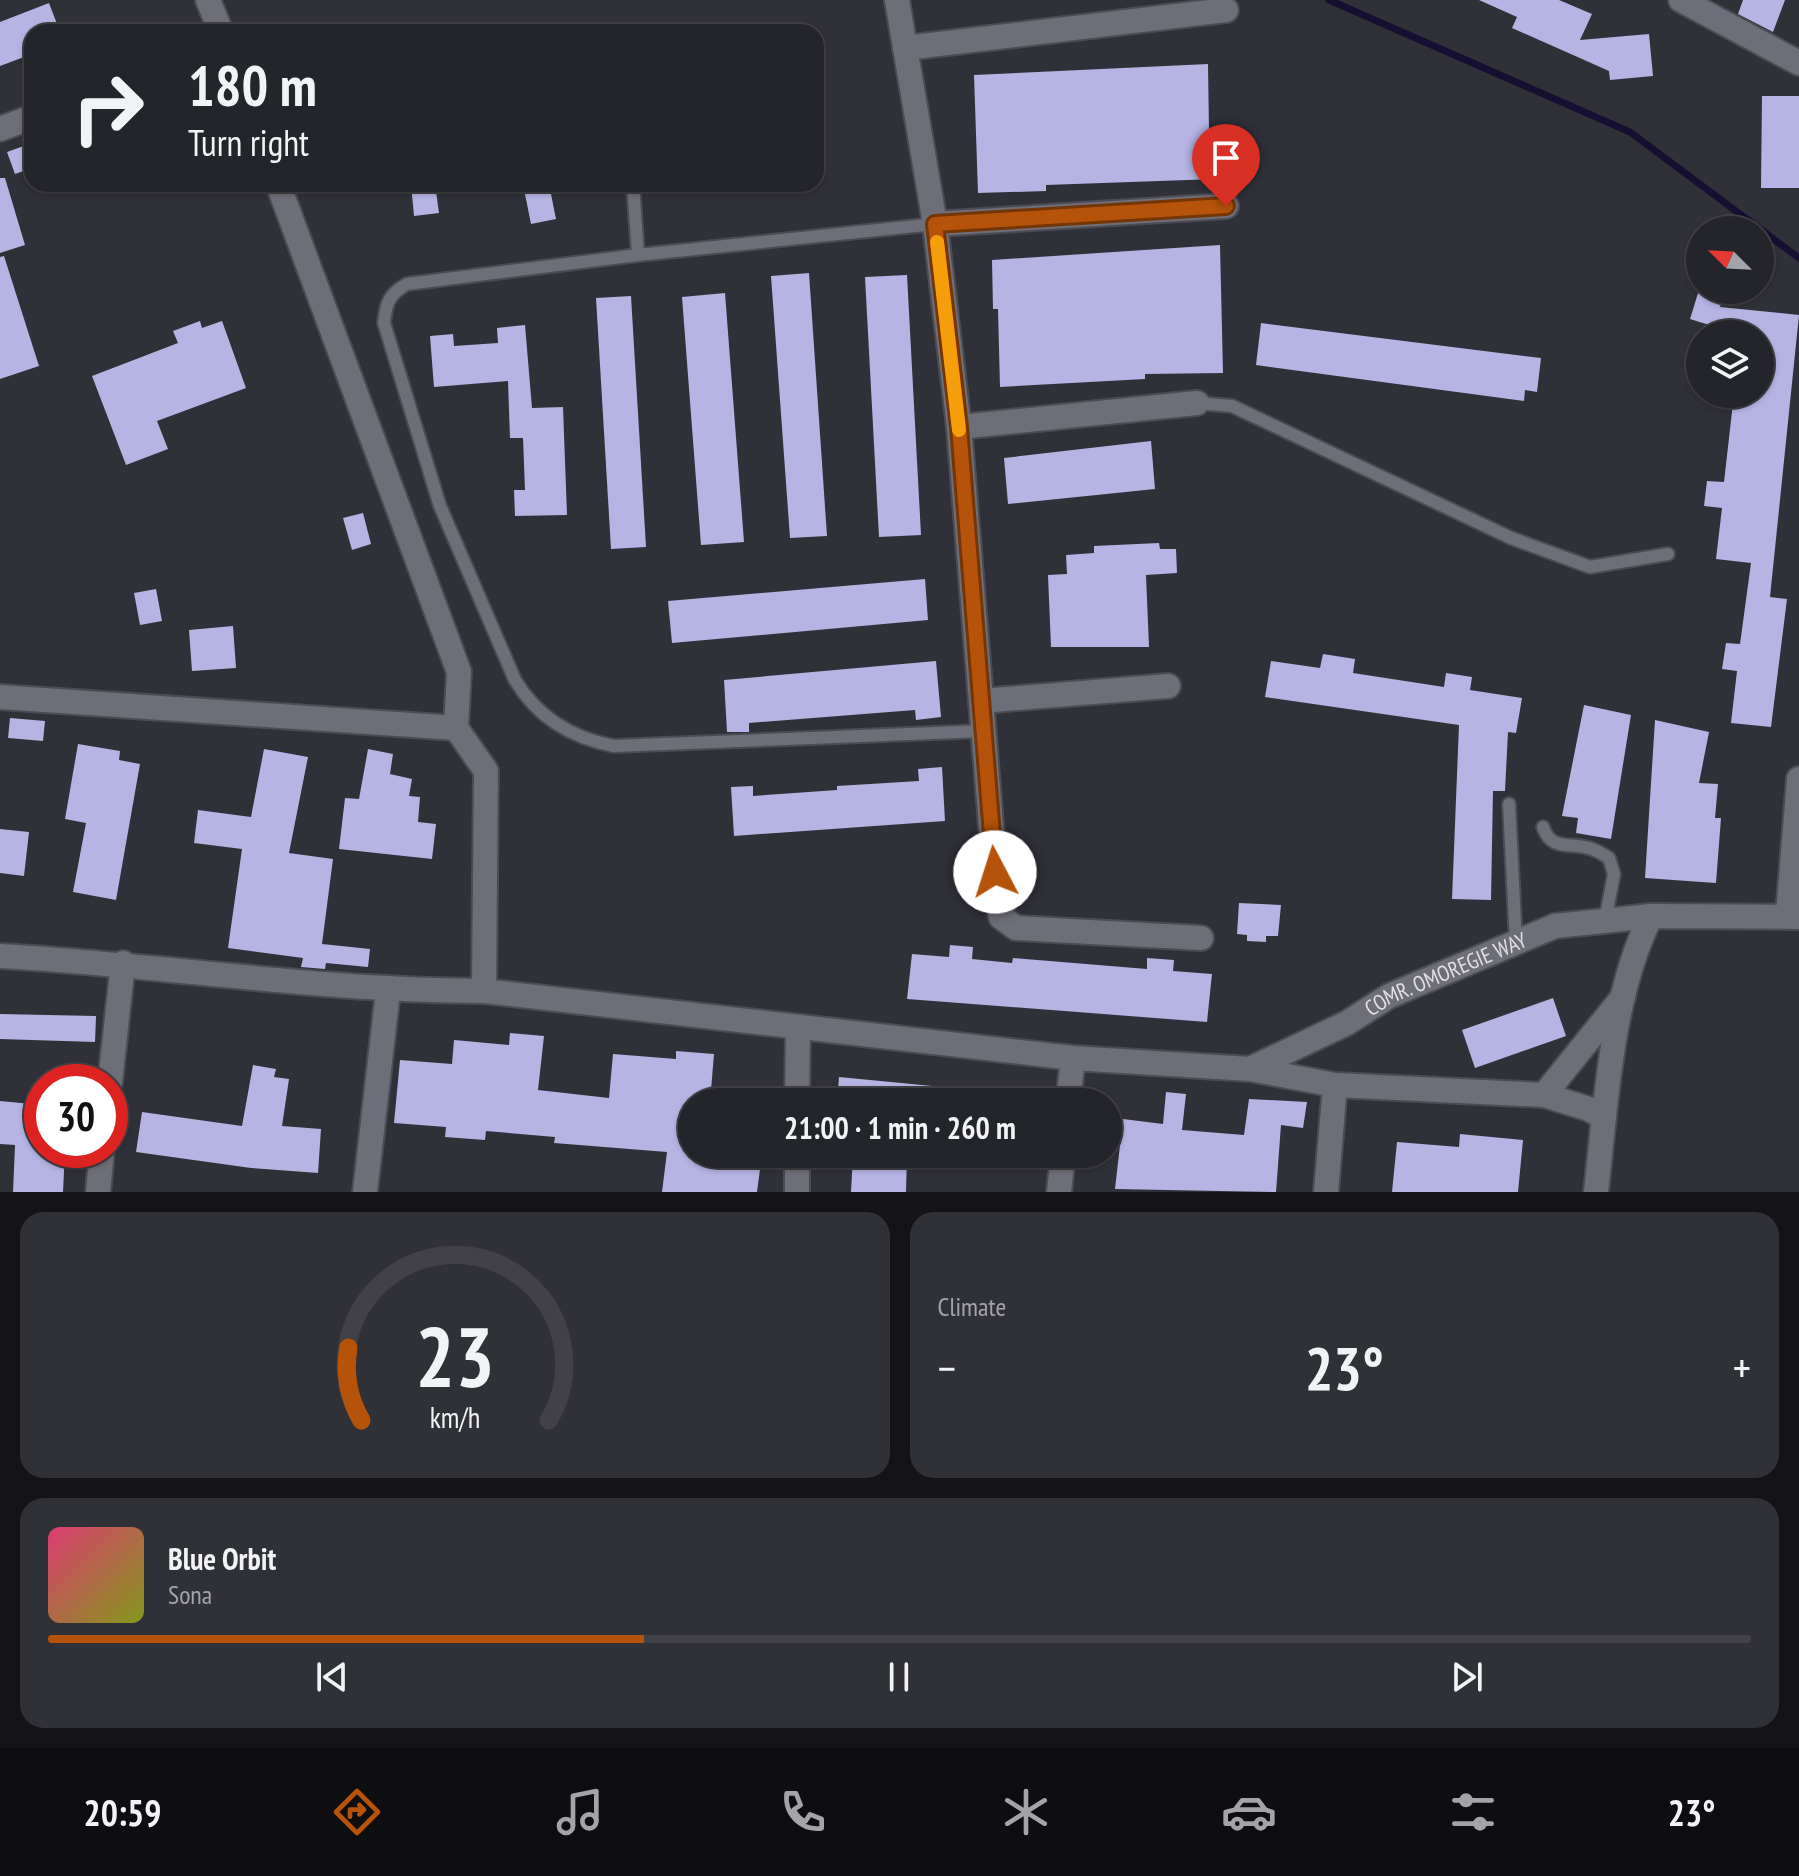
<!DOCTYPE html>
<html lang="en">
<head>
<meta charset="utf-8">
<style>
	:root { --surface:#24242b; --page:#303037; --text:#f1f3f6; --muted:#a3a4a9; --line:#414147; --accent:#b45309 }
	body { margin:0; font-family:"PT Sans Narrow",sans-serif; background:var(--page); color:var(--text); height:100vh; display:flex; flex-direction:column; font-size:30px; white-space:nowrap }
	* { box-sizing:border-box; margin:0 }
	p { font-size:26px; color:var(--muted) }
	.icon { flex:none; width:44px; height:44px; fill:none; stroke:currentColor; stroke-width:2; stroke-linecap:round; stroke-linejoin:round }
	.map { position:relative; height:1192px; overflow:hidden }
	.drawer { display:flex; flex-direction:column; gap:20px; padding:20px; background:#141418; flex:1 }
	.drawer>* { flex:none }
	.top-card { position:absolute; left:24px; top:24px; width:800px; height:168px; border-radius:24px; box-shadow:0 2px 6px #0004,0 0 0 2px var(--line); background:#24242b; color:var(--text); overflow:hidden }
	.needle { width:52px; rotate:294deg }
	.buttons { position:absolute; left:1686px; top:216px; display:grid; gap:16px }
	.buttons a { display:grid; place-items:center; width:88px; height:88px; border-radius:50%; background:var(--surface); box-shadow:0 2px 6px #0004,0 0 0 2px var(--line); font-size:40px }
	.speed { position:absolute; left:24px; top:1064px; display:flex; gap:16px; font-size:40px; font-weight:700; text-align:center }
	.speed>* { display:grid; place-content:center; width:104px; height:104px; border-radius:50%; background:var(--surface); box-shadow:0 2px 6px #0004,0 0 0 2px var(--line); line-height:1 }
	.speed .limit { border:12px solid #d22; background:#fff; color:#111 }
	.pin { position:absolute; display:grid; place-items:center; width:68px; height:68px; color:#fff; margin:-82px -34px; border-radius:50% 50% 50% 0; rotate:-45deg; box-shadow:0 0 8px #0007 }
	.pin .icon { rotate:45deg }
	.me { position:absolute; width:88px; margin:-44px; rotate:355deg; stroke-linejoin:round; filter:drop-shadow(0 0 6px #0008) }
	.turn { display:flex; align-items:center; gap:28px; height:168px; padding:0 32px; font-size:36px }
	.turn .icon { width:104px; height:104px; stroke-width:2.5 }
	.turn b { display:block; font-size:56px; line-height:68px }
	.big { font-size:60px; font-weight:700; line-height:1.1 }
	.drawer .tile { flex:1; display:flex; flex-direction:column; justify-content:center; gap:12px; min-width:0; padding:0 28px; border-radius:24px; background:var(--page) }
	.drawer .dial { align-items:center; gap:0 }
	.dial svg { height:208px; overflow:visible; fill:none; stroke:var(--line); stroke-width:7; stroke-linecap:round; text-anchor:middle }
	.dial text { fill:var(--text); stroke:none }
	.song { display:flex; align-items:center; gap:24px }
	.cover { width:96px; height:96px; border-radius:12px; background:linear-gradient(135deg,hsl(340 70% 55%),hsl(70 70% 35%)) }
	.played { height:8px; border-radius:4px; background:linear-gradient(90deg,var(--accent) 35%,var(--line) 35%) }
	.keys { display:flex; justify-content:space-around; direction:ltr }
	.heat { display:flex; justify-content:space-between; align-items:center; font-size:44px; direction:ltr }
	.drawer .tiles { flex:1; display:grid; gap:20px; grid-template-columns:1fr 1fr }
	.tile:last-child { grid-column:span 2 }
	.trip { position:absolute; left:678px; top:1088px; width:444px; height:80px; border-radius:40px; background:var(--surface); box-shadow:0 2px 6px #0004,0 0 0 2px var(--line); font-weight:700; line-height:80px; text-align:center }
	.tab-bar { display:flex; height:128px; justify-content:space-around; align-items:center; background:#0e0e11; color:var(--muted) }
	.tab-bar .icon { width:56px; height:56px }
	.tab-bar .current { color:var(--accent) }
	.tab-bar b { font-size:36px; color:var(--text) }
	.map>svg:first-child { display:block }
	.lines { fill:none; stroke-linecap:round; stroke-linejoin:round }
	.stream { stroke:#151032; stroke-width:7 }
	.building { fill:#b5b4e2 }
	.service-casing { stroke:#4b4b53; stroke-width:16 }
	.minor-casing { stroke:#4b4b53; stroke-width:28 }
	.service { stroke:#6e6e78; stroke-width:12 }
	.minor { stroke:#6e6e78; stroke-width:24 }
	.route-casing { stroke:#753606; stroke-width:20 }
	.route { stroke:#b45309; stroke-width:14 }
	.slow { stroke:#f59e0b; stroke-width:14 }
	.labels { text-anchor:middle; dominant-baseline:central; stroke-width:8; stroke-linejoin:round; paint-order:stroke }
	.street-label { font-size:22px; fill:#dedee4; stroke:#27272f }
</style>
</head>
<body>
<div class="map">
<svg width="1799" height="1192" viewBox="0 0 1799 1192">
	<rect width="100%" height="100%" fill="#303039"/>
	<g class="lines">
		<polyline class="stream" points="1329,0 1630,132 1799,258"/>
	</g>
	<g class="building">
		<polygon points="1479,0 1559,0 1592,14 1580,40 1649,34 1653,76 1610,80 1609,71 1512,28 1517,17"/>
		<polygon points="1743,0 1785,0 1773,32 1738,14"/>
		<polygon points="49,3 60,32 32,32 32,54 0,66 0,22"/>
		<polygon points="1208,64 1209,131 1215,130 1216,179 1046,185 1046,191 978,193 974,75"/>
		<polygon points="1762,96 1799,96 1799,188 1761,188"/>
		<polygon points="32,143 32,168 15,174 7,152"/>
		<polygon points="0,178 5,178 25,245 0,253"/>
		<polygon points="411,184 435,184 439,213 414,216"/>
		<polygon points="523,184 549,184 556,219 531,224"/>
		<polygon points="1220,245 1223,373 1145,374 1145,379 1000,387 998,309 993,309 992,260"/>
		<polygon points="4,256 39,366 0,379 0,257"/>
		<polygon points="809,273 827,536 790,538 771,276"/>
		<polygon points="907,275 921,535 879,537 865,277"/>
		<polygon points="1699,290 1725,290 1720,307 1799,315 1770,597 1787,599 1771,727 1731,723 1737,671 1722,669 1726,643 1740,644 1751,563 1716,559 1722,508 1704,506 1707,481 1724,482 1734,394 1760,394 1760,334 1738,334 1690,319"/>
		<polygon points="725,293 744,542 701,545 682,297"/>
		<polygon points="631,296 646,547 611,549 596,298"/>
		<polygon points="200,321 202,328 222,321 246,388 157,421 168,449 126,465 92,376 178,343 173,331"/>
		<polygon points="1261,323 1541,358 1537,392 1525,390 1524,401 1256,365"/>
		<polygon points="525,325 532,408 563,407 567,515 515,516 514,490 525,490 523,438 510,438 508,381 434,387 430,336 453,334 454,346 498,343 497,328"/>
		<polygon points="1151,441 1155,489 1008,504 1004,458"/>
		<polygon points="363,513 371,544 352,550 343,518"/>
		<polygon points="1159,543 1160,549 1176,549 1177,573 1146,575 1149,647 1051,647 1048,575 1067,574 1066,555 1094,553 1094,546"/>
		<polygon points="925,579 928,620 672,643 668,601"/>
		<polygon points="156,589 162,621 140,625 134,593"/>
		<polygon points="233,626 236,668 192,671 189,630"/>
		<polygon points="1323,654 1355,659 1353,673 1444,687 1446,673 1472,677 1470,690 1522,698 1516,733 1508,732 1505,791 1493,791 1491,900 1452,899 1459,725 1265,697 1271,661 1320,668"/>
		<polygon points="936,661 941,717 916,720 915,710 749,723 749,732 727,732 724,680"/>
		<polygon points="1584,705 1631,715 1611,839 1576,833 1578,818 1562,816"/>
		<polygon points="10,718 45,721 43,741 8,738"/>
		<polygon points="1655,720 1709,732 1699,783 1718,784 1715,818 1721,818 1716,883 1645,878"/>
		<polygon points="78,744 120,751 119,760 140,764 116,900 73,892 86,823 65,819"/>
		<polygon points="264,749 308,757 289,853 333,859 322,944 370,949 368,967 326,963 325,969 301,967 303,958 228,948 242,849 194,843 198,810 251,817"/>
		<polygon points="368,749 393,754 390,774 412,779 409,796 420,797 418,822 436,824 432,859 339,849 345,798 359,799"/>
		<polygon points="942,767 945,821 734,836 731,787 753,786 753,796 837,790 837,786 919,781 918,769"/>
		<polygon points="0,829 29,832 24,876 0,873"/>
		<polygon points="1239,903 1281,905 1278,936 1266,936 1266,942 1247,941 1247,935 1237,934"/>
		<polygon points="950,945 973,947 972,959 1012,963 1013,958 1147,969 1147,958 1174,960 1173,971 1212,974 1207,1022 907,999 912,954 949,957"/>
		<polygon points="1553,998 1566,1036 1475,1068 1462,1030"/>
		<polygon points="0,1014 96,1016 95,1042 0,1039"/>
		<polygon points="510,1033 544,1036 538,1090 609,1098 613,1054 676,1059 676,1051 714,1054 710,1102 692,1102 692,1154 762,1154 757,1192 662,1192 667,1152 554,1143 555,1137 486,1131 485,1140 445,1137 446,1127 394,1123 400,1060 452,1064 454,1040 509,1045"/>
		<polygon points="253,1065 276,1069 274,1077 289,1079 282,1126 321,1129 318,1173 251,1168 136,1152 142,1112 242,1126"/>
		<polygon points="839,1077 953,1088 953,1102 837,1102"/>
		<polygon points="1166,1092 1186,1094 1182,1130 1244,1135 1249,1099 1307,1102 1303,1128 1281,1125 1276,1192 1115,1189 1123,1119 1163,1124"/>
		<polygon points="0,1101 42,1105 42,1150 65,1150 63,1192 13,1192 15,1145 0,1144"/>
		<polygon points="1460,1134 1523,1140 1518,1192 1392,1192 1397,1142 1459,1147"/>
		<polygon points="853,1154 907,1154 906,1192 851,1192"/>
	</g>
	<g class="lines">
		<defs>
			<g id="service">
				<polyline points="633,184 638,255"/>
				<path d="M935,224L638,255L407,284C389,294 386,303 384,323L440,506L515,680C537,717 572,738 614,746L983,731"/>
				<polyline points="1197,403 1232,406 1511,538 1590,567 1668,554"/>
				<polyline points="1509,804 1516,943"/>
				<path d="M1543,827C1552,853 1571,841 1592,849C1598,851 1604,855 1609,858L1614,874L1605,921"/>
			</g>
			<g id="minor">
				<polyline points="208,0 221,32"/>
				<polyline points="897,0 935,224 959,427 997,900 1001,917 1016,928 1201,938"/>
				<polyline points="1681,0 1799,63"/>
				<polyline points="905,48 1226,10"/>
				<polyline points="0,129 32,117"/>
				<polyline points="278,184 459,672 456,728 486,771 484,991"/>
				<polyline points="935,224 1226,206"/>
				<polyline points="959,427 1197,403"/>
				<polyline points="0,697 456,728"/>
				<polyline points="981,701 1168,686"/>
				<polyline points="1788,915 1799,779"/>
				<path d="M0,956C162,965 322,991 484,991L1073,1058L1250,1069L1335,1085L1544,1095L1589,1109L1603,1117"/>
				<path id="s1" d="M1250,1069L1347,1023L1389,996L1555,926L1651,916L1799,917"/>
				<polyline points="110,1082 123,963"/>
				<polyline points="1544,1095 1623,997"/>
				<polyline points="797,1102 798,1029"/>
				<polyline points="1068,1102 1073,1058"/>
				<polyline points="98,1192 102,1150"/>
				<polyline points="365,1192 388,991"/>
				<polyline points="797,1192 797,1154"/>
				<polyline points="1059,1192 1063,1154"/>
				<polyline points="1326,1192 1335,1085"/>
				<path d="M1596,1192C1606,1104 1611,995 1651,916"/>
			</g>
		</defs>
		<use href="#service" class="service-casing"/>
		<use href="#minor" class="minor-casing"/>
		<use href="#service" class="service"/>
		<use href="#minor" class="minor"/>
	</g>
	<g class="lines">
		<defs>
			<polyline id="route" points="995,872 959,427 935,224 1226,206"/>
		</defs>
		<use href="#route" class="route-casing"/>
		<use href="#route" class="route"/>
		<polyline class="slow" points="937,242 959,430"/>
	</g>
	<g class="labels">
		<g class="street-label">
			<text stroke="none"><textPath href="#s1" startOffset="218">COMR. OMOREGIE WAY</textPath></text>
		</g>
	</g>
</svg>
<div class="buttons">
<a><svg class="needle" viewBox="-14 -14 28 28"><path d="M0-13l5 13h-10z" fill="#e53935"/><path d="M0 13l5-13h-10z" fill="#a3a4a9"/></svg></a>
<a><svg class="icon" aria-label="layers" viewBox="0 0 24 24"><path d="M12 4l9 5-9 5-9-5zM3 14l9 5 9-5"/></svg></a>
</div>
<div class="speed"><div class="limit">30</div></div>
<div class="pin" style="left:1226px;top:206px;background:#d93025"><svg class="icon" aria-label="arrive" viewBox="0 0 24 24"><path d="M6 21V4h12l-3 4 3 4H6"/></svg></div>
<svg class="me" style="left:995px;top:872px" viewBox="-20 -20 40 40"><circle r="19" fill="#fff"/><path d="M0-13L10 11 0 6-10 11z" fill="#b45309"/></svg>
<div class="trip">21:00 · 1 min · 260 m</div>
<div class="top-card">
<div class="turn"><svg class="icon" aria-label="right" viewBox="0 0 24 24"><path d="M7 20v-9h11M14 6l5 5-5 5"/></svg><div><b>180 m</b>Turn right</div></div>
</div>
</div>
<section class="drawer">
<div class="tiles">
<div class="tile dial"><svg viewBox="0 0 100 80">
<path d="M14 69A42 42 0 1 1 86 69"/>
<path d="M14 69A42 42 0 0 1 9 41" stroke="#b45309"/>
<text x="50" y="56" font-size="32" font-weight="700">23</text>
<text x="50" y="72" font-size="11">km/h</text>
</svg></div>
<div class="tile"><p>Climate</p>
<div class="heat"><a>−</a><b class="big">23°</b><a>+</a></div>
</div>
<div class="tile">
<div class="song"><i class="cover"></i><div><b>Blue Orbit</b><p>Sona</p></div></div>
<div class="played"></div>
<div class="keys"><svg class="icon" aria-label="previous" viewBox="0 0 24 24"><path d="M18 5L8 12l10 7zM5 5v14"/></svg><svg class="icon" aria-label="pause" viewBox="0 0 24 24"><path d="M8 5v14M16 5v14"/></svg><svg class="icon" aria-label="next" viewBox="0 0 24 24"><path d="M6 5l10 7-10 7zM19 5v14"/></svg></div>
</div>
</div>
</section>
<nav class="tab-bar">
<b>20:59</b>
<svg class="icon current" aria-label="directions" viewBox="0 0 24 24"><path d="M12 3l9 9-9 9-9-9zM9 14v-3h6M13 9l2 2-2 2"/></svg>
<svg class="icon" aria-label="music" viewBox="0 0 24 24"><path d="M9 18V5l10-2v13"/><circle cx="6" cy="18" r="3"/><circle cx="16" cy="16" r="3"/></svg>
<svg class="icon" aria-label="phone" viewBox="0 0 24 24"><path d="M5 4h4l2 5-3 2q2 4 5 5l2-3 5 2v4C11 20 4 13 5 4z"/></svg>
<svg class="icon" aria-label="climate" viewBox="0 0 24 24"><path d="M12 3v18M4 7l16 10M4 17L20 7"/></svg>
<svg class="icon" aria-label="car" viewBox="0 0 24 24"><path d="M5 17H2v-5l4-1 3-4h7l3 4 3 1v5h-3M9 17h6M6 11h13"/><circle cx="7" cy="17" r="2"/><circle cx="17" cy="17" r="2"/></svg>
<svg class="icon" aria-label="filters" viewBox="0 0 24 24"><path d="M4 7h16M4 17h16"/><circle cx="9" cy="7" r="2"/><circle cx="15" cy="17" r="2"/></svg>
<b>23°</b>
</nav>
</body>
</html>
